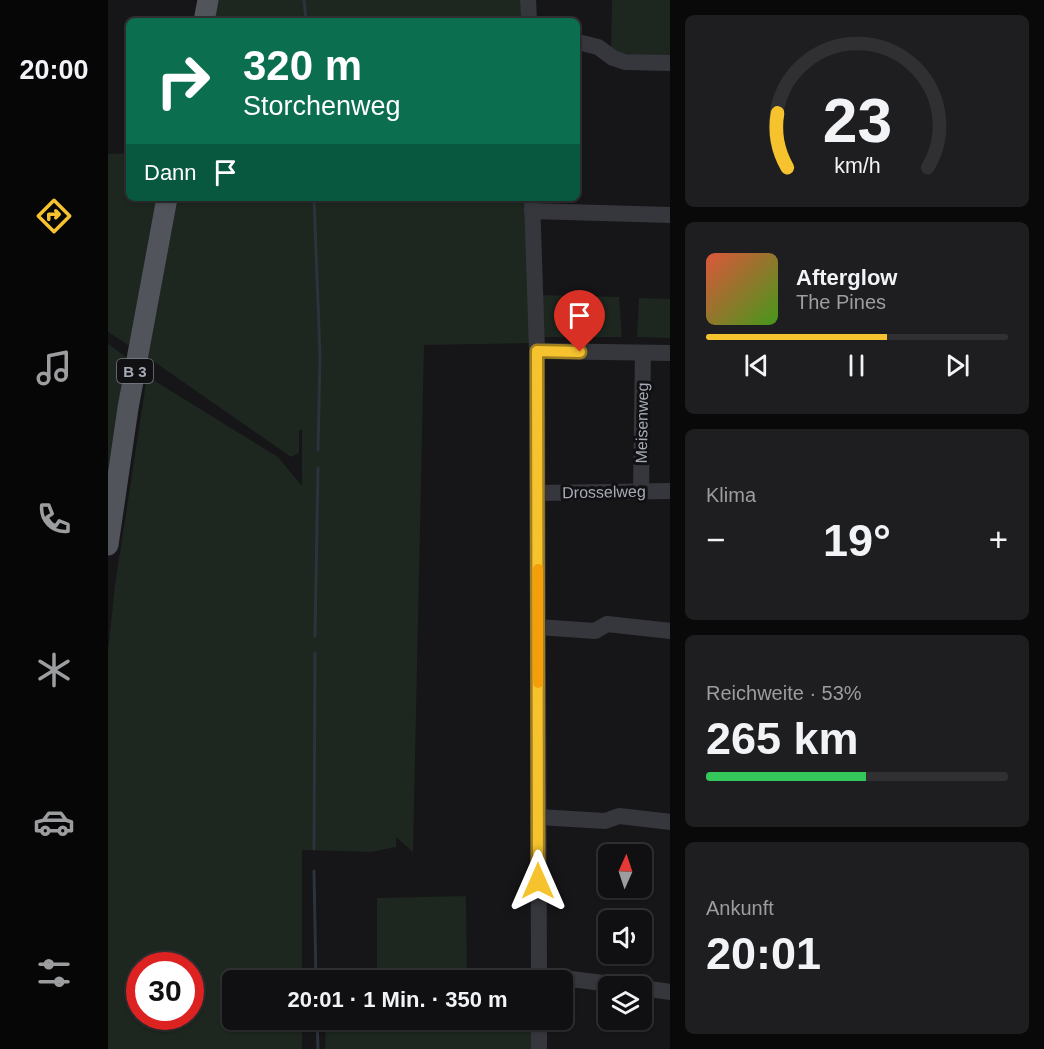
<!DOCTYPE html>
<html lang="de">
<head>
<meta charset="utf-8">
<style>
	:root { --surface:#101012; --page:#1e1e20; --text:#f1f3f6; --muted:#9c9d9f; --line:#303032; --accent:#f6c32f }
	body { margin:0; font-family:Arial,sans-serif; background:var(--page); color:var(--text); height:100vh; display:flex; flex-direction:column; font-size:22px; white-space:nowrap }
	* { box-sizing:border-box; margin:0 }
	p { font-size:20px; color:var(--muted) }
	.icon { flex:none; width:33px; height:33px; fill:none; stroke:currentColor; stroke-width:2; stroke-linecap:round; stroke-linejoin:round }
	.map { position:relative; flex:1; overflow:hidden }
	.panel { display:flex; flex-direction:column; gap:15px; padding:15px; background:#09090a; width:374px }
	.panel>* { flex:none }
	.hud { position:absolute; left:18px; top:18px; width:454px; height:183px; border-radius:9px; box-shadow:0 2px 4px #0004,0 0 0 2px var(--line); background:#0b6e4f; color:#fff; overflow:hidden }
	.needle { width:39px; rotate:3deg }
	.buttons { position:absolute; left:490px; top:844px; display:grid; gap:12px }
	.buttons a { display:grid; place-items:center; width:54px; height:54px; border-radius:9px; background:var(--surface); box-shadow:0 2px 4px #0004,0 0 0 2px var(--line); font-size:30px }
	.speed { position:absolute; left:18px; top:952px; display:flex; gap:12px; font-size:30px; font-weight:700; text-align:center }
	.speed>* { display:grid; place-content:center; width:78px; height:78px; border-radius:50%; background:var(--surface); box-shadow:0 2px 4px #0004,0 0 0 2px var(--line); line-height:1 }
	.speed .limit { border:9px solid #d22; background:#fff; color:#111 }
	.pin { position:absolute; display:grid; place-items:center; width:51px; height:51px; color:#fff; margin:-62px -26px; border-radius:50% 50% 50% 0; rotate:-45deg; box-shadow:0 0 6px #0007 }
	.pin .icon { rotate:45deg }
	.me { position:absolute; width:66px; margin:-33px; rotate:0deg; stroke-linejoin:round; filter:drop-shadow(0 0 4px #0008) }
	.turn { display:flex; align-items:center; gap:21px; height:126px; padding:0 18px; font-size:27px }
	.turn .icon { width:78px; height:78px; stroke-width:2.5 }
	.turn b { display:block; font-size:42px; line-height:51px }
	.then { display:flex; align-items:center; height:57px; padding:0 18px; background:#0003; gap:12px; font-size:22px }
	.big { font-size:45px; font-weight:600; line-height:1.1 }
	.panel .tile { flex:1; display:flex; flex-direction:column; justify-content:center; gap:9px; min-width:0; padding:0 21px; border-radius:9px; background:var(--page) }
	.panel .dial { align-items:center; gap:0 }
	.dial svg { height:156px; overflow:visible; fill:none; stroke:var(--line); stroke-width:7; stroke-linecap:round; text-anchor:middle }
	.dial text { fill:var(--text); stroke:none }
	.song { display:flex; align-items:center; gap:18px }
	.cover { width:72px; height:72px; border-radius:9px; background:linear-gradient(135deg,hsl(10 70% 55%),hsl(100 70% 35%)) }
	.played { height:6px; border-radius:3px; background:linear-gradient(90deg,var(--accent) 60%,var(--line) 60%) }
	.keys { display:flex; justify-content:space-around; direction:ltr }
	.heat { display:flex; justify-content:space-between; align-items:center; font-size:33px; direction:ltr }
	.charge { height:9px; border-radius:4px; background:linear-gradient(90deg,#34c759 53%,var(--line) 0) }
	.trip { position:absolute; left:114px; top:970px; width:351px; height:60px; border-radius:9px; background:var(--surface); box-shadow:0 2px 4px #0004,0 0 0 2px var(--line); font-weight:600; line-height:60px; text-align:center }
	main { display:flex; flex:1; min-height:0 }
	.menu { display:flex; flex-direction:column; width:108px; justify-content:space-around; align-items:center; background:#060607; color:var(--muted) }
	.menu .icon { width:42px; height:42px }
	.menu .selected { color:var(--accent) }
	.menu b { font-size:27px; color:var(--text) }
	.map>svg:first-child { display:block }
	.green { fill:#1d261f; fill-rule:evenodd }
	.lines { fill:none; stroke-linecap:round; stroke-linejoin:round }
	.stream { stroke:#2b333c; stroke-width:3 }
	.minor { stroke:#36373d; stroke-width:16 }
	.major { stroke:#52545c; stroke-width:21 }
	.route-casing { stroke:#a07f1f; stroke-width:15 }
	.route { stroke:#f6c32f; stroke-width:10 }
	.slow { stroke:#f59e0b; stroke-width:10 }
	.labels { text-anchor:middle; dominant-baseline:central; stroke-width:6; stroke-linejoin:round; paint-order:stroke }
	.shield { fill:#111113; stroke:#7a7d86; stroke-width:1.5 }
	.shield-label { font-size:15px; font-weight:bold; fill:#a7abb8 }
	.street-label { font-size:16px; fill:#a7abb8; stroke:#111113 }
</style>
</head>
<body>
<main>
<nav class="menu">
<b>20:00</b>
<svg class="icon selected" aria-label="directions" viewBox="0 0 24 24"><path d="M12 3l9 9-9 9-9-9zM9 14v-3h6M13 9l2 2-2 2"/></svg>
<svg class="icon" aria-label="music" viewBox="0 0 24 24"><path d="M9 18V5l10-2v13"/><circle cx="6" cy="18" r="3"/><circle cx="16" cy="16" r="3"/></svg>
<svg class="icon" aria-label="phone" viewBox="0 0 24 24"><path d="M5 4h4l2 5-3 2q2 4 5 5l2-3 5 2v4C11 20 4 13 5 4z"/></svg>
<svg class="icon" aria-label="climate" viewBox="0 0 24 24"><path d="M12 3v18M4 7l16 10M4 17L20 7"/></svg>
<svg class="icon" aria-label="car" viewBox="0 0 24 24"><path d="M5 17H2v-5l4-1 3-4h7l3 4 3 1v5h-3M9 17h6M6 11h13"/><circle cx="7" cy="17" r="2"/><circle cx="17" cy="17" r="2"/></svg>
<svg class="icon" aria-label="filters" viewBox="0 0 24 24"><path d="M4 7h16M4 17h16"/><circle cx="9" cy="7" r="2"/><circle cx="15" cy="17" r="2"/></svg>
</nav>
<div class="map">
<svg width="563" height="1049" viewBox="0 0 563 1049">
	<rect width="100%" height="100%" fill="#161518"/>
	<g class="green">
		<polygon points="109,0 412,0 413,21 105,21"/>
		<polygon points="504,0 562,0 562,56 503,53"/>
		<polygon points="21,153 21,198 53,198 23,347 0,332 0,154"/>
		<path d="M69,198H418L422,343L316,345L305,852L288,837V847L263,852L194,850V981H124V1020H194V1049H0V651L7,585L39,376L170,457L194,486V430H191V453L183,457L35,354ZM32,966H82V1017H32Z"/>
		<polygon points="434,295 511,297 514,337 435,337"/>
		<polygon points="531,298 562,299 562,338 529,337"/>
		<polygon points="0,344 21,359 0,477"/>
		<polygon points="358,896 359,981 269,981 269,898"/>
		<polygon points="218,1020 425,1021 425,1049 217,1049"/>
	</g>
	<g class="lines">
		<g class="stream">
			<polyline points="196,0 198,21"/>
			<polyline points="206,198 212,356 210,450"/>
			<polyline points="207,636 210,468"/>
			<polyline points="206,849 207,653"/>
			<polyline points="206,871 208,981"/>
			<polyline points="209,1020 210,1049"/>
		</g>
		<g class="minor">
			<polyline points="420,0 421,21"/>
			<polyline points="470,42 490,47 505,58 517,62 563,63"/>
			<polyline points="424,198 429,351 431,981"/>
			<polyline points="424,211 563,215"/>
			<polyline points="429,351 563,353"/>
			<polyline points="533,492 535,353"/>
			<polyline points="430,493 563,491"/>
			<polyline points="430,627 487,631 499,624 563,631"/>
			<polyline points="430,817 497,821 511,816 563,822"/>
			<polyline points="431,975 527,987"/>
			<polyline points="534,988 563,992"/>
			<polyline points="431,1020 431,1049"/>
		</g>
		<g class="major">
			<polyline points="96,21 100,0"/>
			<polyline points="0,545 20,408 59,198"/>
		</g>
	</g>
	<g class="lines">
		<defs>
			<polyline id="route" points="430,881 429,351 472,352"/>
		</defs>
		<use href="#route" class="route-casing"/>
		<use href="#route" class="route"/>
		<polyline class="slow" points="430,569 430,683"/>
	</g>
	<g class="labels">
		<rect class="shield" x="9" y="359" width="36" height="24" rx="4.5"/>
		<g class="shield-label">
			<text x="27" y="371">B 3</text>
		</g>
		<g class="street-label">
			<text transform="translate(534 423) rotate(-89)">Meisenweg</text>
			<text transform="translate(496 492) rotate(-1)">Drosselweg</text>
		</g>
	</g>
</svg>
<div class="buttons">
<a><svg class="needle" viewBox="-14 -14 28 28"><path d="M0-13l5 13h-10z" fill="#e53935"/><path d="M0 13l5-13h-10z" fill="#9c9d9f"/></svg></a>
<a><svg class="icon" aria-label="sound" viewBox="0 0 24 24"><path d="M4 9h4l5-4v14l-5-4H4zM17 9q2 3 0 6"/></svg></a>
<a><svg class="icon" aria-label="layers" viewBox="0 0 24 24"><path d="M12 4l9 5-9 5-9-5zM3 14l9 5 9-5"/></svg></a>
</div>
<div class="speed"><div class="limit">30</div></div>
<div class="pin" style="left:472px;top:352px;background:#d93025"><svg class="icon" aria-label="arrive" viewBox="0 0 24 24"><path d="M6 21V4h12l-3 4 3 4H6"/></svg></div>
<svg class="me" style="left:430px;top:881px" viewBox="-20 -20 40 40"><path d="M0-17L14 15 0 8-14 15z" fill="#f6c32f" stroke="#fff" stroke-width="4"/></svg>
<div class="trip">20:01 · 1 Min. · 350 m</div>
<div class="hud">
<div class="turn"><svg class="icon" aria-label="right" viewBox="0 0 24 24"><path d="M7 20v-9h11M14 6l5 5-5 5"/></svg><div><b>320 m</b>Storchenweg</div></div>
<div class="then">Dann<svg class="icon" aria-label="arrive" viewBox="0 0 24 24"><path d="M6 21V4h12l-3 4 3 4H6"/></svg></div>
</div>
</div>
<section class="panel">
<div class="tile dial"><svg viewBox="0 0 100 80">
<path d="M14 69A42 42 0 1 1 86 69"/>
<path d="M14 69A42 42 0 0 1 9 41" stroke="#f6c32f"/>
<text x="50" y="56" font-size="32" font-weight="700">23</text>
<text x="50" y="72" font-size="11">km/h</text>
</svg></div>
<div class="tile">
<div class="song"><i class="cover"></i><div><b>Afterglow</b><p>The Pines</p></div></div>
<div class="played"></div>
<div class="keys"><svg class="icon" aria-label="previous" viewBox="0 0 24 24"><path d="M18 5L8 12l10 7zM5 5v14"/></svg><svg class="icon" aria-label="pause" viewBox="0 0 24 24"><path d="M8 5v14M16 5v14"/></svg><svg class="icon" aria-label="next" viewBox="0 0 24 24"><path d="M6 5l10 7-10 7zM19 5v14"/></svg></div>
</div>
<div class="tile"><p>Klima</p>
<div class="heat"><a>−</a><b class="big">19°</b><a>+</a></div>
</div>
<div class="tile"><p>Reichweite · 53%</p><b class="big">265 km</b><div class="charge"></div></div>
<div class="tile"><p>Ankunft</p><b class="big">20:01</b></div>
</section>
</main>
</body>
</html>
